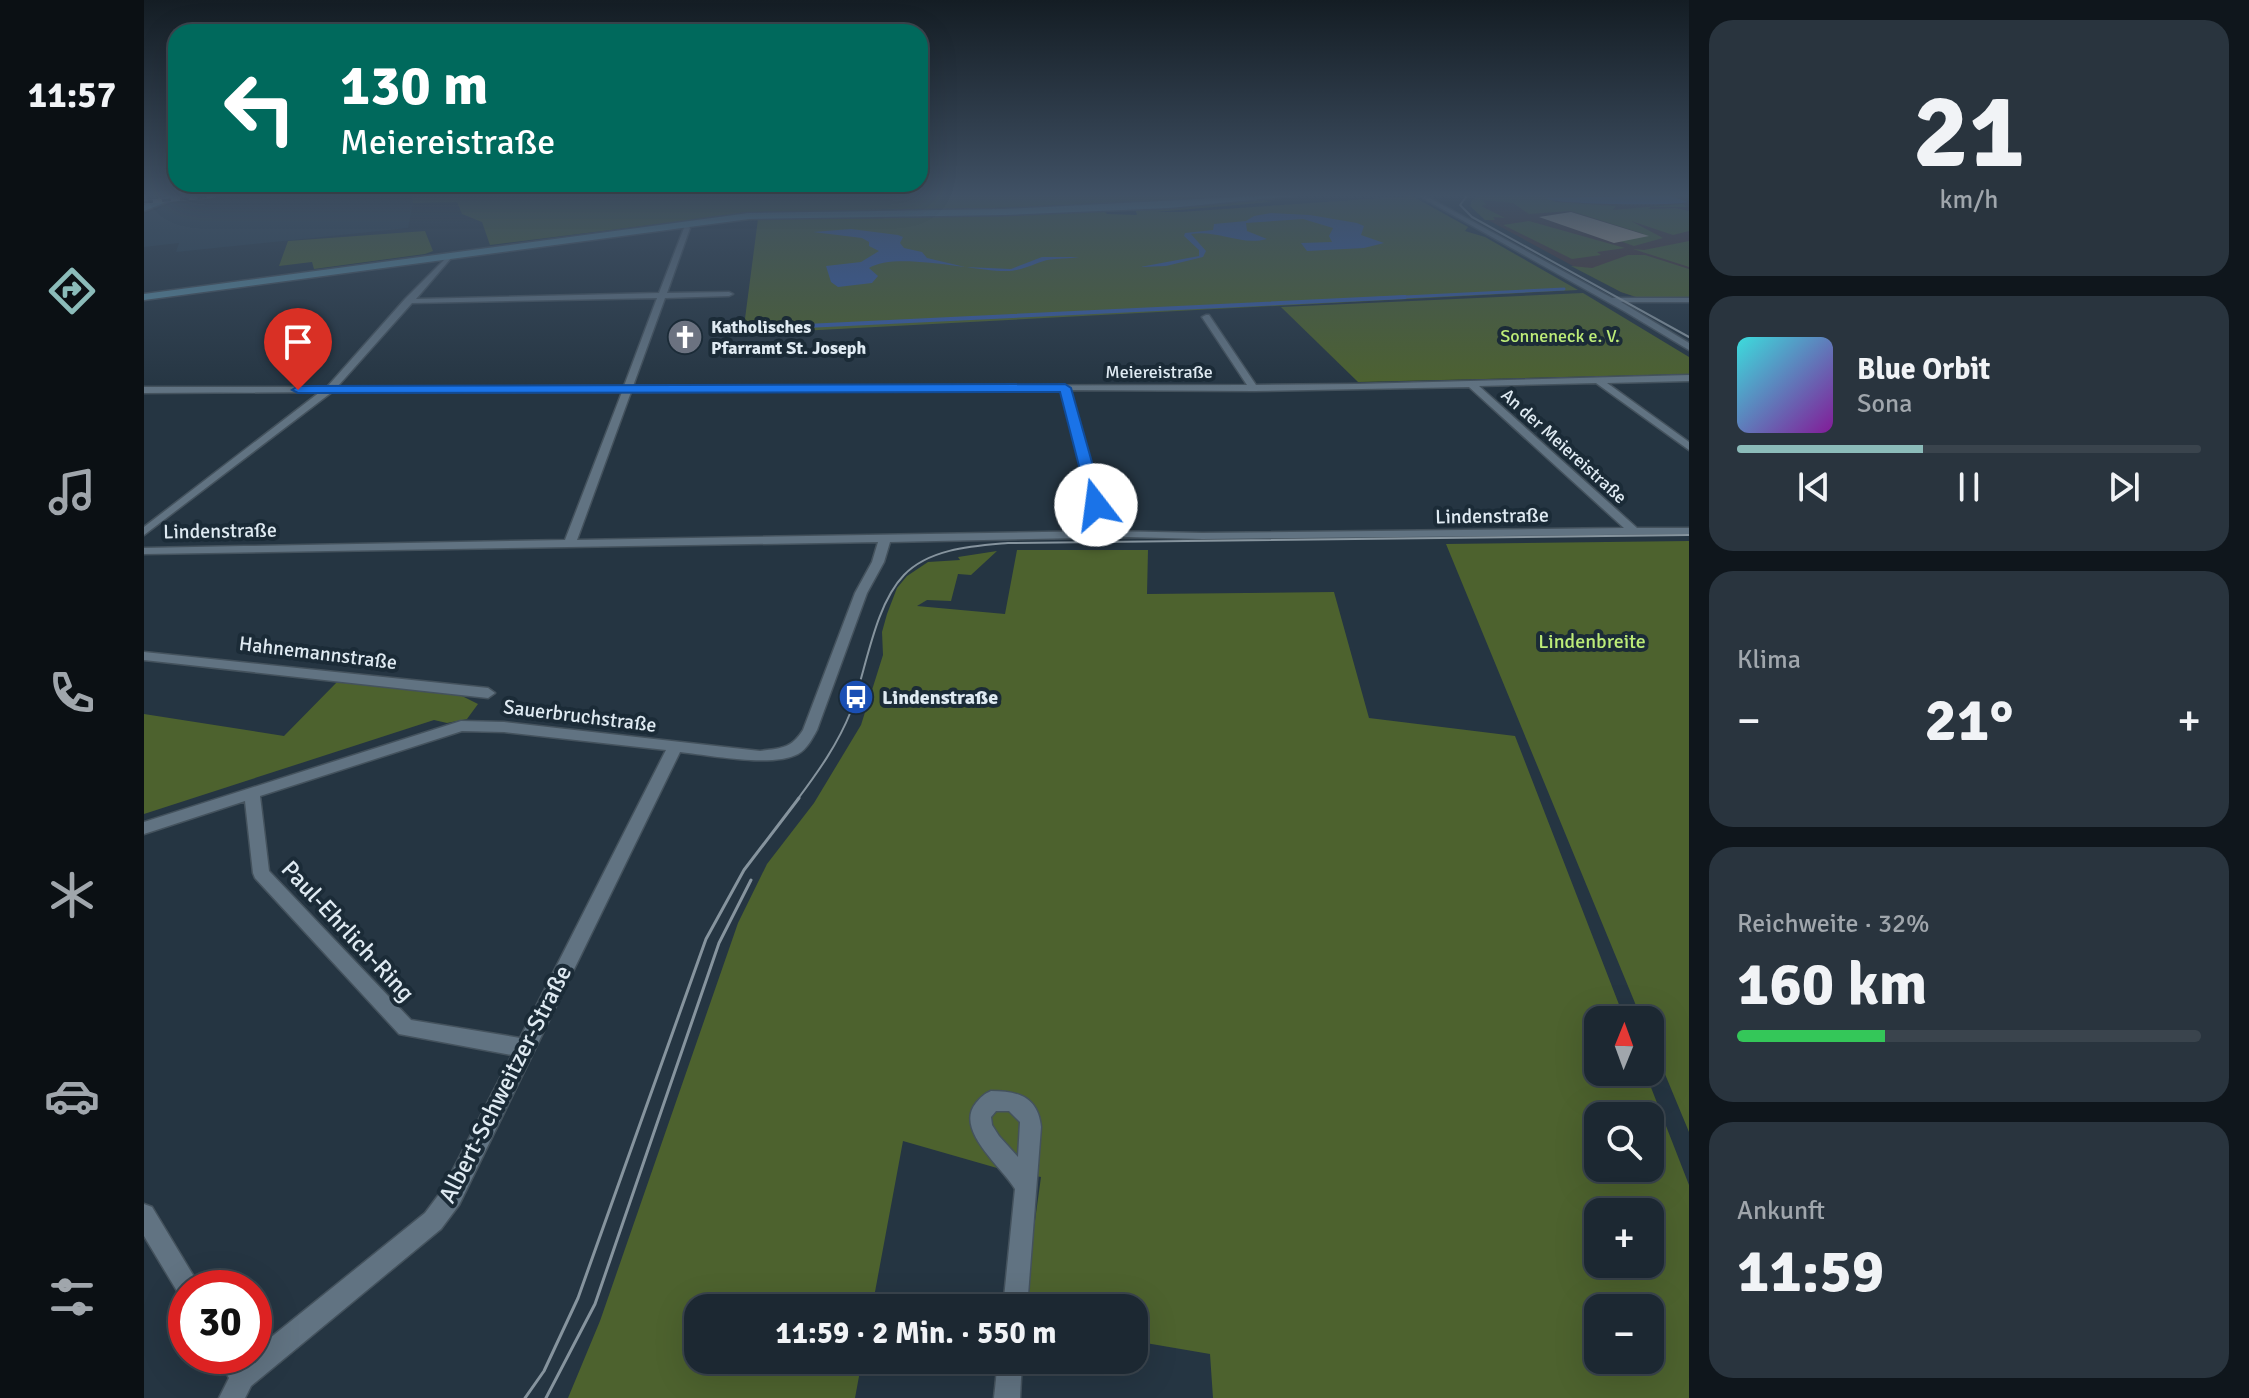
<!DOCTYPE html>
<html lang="de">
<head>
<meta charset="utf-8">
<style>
	:root { --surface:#1c2832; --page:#29343e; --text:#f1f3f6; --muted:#a0a6ac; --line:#3a444d; --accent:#8bbbb9 }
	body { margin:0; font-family:Signika,sans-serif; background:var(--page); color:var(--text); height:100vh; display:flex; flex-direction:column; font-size:30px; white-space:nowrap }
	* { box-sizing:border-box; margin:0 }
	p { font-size:26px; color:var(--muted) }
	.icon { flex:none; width:44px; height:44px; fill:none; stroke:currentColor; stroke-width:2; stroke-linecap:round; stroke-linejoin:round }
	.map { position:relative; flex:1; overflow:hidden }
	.sheet { display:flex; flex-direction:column; gap:20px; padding:20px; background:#0f161c; width:560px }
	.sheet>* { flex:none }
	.guide { position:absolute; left:24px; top:24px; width:760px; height:168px; border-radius:24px; box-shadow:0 8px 32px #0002,0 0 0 2px var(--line); background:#00695c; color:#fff; overflow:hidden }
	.needle { width:52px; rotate:1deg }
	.fabs { position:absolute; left:1440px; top:1006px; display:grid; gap:16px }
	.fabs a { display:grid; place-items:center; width:80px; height:80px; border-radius:16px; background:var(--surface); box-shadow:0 8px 32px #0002,0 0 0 2px var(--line); font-size:40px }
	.speed { position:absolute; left:24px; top:1270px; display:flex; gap:16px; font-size:40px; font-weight:700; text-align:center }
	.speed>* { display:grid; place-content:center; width:104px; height:104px; border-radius:50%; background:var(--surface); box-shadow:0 8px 32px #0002,0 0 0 2px var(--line); line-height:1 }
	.speed .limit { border:12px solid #d22; background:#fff; color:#111 }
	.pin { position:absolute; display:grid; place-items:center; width:68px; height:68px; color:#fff; margin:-82px -34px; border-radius:50% 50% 50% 0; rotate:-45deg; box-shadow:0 0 8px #0007 }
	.pin .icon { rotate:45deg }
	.me { position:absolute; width:88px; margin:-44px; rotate:345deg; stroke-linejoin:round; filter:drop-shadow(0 0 6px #0008) }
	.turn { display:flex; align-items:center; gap:28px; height:168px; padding:0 40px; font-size:36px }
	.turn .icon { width:104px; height:104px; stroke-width:2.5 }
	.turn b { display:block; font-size:56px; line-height:68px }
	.big { font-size:60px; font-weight:800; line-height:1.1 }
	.sheet .card { flex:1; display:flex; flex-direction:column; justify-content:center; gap:12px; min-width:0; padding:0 28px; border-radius:24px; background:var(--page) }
	.sheet .dial { align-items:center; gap:0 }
	.dial b { font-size:104px; line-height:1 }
	.song { display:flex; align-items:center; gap:24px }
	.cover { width:96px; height:96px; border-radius:12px; background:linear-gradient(135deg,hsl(180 70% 55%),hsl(290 70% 35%)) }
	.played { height:8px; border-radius:4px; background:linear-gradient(90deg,var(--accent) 40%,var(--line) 40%) }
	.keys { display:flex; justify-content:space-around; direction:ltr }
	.heat { display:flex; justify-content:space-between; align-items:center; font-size:44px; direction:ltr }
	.charge { height:12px; border-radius:6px; background:linear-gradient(90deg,#34c759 32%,var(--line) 0) }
	.trip { position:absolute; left:540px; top:1294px; width:464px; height:80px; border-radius:24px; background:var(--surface); box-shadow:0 8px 32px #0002,0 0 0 2px var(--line); font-weight:800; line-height:80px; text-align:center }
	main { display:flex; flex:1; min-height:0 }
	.tabs { display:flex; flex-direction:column; width:144px; justify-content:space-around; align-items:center; background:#0b1014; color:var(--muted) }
	.tabs .icon { width:56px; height:56px }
	.tabs .on { color:var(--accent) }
	.tabs b { font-size:36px; color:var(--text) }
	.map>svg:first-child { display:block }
	.built { fill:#294051 }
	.education { fill:#493535 }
	.green { fill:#4d622e; fill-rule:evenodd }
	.water { fill:#395da6 }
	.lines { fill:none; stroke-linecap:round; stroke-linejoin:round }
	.stream-far1 { stroke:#395da6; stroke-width:3 }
	.stream { stroke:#395da6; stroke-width:4 }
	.building { fill:#bdaf9c }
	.minor-casing { stroke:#44525d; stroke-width:3 }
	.secondary-casing { stroke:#44525d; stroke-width:3 }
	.minor { fill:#617382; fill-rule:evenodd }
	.secondary { fill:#5a8ca1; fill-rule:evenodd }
	.tram-far1 { stroke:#86949e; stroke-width:2 }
	.tram { stroke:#86949e; stroke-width:3 }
	.rail-casing { stroke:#86949e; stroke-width:4 }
	.rail { stroke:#1b2b37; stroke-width:3; stroke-dasharray:9; stroke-linecap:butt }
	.route { fill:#1a73e8; stroke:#114b97; stroke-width:2 }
	.labels { text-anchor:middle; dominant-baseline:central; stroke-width:8; stroke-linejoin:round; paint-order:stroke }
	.far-poi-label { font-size:18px; font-weight:bold; fill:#dfeaf2; stroke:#1b2b37; text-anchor:start }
	.far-park-label { font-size:18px; fill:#bdec78; stroke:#1b2b37 }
	.far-street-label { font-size:18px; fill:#dfeaf2; stroke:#1b2b37 }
	.street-label { font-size:20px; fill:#dfeaf2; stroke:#1b2b37 }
	.park-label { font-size:20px; fill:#bdec78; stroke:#1b2b37 }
	.poi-label { font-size:20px; font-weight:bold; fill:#dfeaf2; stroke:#1b2b37; text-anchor:start }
	.near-street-label { font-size:24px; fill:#dfeaf2; stroke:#1b2b37 }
</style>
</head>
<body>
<main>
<nav class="tabs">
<b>11:57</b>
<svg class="icon on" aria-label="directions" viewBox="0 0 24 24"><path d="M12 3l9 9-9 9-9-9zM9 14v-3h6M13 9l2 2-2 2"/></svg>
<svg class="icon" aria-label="music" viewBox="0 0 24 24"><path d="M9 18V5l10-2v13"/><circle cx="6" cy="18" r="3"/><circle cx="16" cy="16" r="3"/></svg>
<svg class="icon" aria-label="phone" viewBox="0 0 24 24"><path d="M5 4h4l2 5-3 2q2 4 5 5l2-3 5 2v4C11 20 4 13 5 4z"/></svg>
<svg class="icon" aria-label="climate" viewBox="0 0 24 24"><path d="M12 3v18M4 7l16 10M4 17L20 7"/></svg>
<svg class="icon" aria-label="car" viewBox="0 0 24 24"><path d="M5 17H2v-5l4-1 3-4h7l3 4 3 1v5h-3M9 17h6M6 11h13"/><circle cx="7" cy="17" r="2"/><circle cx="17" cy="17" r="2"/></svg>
<svg class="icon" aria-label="filters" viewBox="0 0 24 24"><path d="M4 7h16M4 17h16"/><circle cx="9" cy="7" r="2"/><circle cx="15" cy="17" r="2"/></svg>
</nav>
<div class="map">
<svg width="1545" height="1398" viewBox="0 0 1545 1398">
	<rect width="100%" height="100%" fill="#253542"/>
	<polygon class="built" points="115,196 268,196 269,203 264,228 32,252 35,243 0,247 0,214 27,204"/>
	<polygon class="education" points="1340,196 1545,196 1545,298 1495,298 1477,292 1344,220 1334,212"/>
	<g class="green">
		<polygon points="268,196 1072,196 1013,202 849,208 612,212 346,245 338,222 318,214 313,202 269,203"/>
		<polygon points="1268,196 1324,227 1321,231 1341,237 1434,290 599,334 614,219 844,216 959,210 963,214 993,215 991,209 1121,200 1127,202 1012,212 1036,212"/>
		<polygon points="1335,196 1401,196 1411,202 1472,206 1469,210 1538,204 1545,207 1507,207 1504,209 1531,208 1545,211 1545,231 1529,235 1487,221 1519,238 1490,246 1476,241 1500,234 1427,211 1385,214 1369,203 1339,200 1342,205 1337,206 1361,218 1349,217 1351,220 1341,220 1326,206 1328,200"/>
		<polygon points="1385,221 1481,248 1453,252 1457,255 1428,259 1359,225"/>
		<polygon points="281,231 289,251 281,254 170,269 168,262 135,266 144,241"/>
		<polygon points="1545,241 1545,267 1489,249 1500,250"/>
		<polygon points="1484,255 1501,255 1545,269 1545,298 1495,298 1477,292 1427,266 1448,268"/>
		<polygon points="1439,293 1545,357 1545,374 1214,382 1137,307"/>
		<polygon points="1545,541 1545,1132 1506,1038 1506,1020 1498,1020 1302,544"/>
		<path d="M873,550H1004L1003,594L1190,592L1225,718L1371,736L1481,1020H1454V1072H1501L1545,1185V1398H1069L1066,1354L990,1341V1308H879L897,1177L860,1170L759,1141L728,1308H554V1360H718L711,1398H424L456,1321L594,923L623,864L670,803L717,725L739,655L738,632L743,614L753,588L763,576L784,562L816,560L814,557L853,551L827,575L814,574L807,601L783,600L773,606L861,614ZM1454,1116H1506V1168H1454ZM1454,1212H1506V1264H1454ZM1454,1308H1506V1360H1454Z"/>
		<polygon points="194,681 318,696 334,704 323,719 303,723 290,720 0,814 0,714 140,736"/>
	</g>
	<g class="water">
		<path d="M1493,196H1527L1543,202C1534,206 1412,205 1401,198Z"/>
		<path d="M1127,213L1166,215L1213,223L1220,226L1217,235L1240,243L1220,248L1163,251L1157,243L1188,242L1185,236L1189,228L1159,219L1102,223L1103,231L1123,239C1096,246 1075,230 1047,234L1062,251L1059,257L1022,266L996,267L1055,256V250L1040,236L1041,233L1069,230L1070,224L1102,221L1110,216Z"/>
		<path d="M707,229L754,235L759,237L756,243L760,248L778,252L783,258L821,267L867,269L898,257H935C925,259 914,258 903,260C889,264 878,271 862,271C828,271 751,251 725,268L734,276L728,283L694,287L687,282L682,266L717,262L735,251L725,246V242L718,238L669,232Z"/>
	</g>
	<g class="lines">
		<polyline class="stream-far1" points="1220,299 1420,289"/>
		<polyline class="stream" points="641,327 1261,297"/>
	</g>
	<polygon class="building" points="1427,212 1505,236 1470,243 1395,217"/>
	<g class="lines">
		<defs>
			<g id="minor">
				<polygon points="1275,196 1282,196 1468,298 1545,298 1545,302 1477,302 1545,343 1545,350 1480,311"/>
				<path d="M541,222L546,228L523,293L585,292L589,294L585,296L521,298L489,386L1103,385L1058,317L1062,315H1065L1112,385L1213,384L1545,375V381L1463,383L1545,442V450L1452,383L1335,386L1493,528H1545V534L1058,539L985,537L746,542L740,562L723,593L673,730C668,739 663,749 654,754C628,768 565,755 536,752L315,1205L297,1229L107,1386L101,1398H75L85,1378L73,1356H99L101,1359L110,1356V1351L281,1213L299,1189L368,1055L255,1034L111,878L109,873L101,801L0,834V822L317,721L360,722L616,751C637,748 647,749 659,730L711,593L728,562L734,542L0,554V548L421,540L478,392H188L0,535V527L176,392L0,393V387H183L261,299L306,254L308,257L272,299L515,293L540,228L538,224ZM513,298L480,386L193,387L268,303ZM1325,387L1480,528L1058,533L965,531L926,390L1110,391ZM917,390L954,531L433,540L487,392ZM318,731L360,732L522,750L376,1038L267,1020L125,871L116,796Z"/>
				<polygon points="0,652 344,688 351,693 344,698 0,660"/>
				<path d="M847,1091C873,1091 894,1096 897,1127L883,1308H859L871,1189C858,1167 810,1130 832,1103C837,1097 840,1094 847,1091ZM852,1111H865L876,1122L874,1157L855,1136L848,1125L847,1117Z"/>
				<polygon points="0,1204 8,1207 52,1280 56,1288 42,1288 42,1299 36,1296 0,1236"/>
				<polygon points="854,1360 878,1360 876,1398 850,1398"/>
			</g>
			<g id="secondary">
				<polygon points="26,196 37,196 0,211 0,205"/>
				<polygon points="1115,196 1150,196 1025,208 860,215 605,219 0,300 0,294 605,213 860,209"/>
			</g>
		</defs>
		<use href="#minor" class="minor-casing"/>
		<use href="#secondary" class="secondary-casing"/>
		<use href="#minor" class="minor"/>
		<use href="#secondary" class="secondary"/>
		<g class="tram-far1">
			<polyline points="1323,196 1316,205 1328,217 1545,337"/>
			<path d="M653,800C674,772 694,744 707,711C722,671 730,606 760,575C786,548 830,546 864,543L1545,535"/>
		</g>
		<g class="tram">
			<polyline points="381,1398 400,1371 434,1298 562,939 600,870 655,798"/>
			<polyline points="402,1398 451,1304 575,943 607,880"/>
		</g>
		<defs>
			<polyline id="rail" points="0,202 70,196"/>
		</defs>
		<use href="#rail" class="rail-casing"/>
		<use href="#rail" class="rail"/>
	</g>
	<linearGradient id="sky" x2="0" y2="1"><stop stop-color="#141d24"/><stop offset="0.5" stop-color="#405165"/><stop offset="1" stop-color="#405165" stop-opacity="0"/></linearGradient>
	<rect width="1545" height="391" fill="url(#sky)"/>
	<polygon class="route" points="921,384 927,388 960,505 957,508 952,509 945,505 916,392 154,393 148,390 154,386"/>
	<defs>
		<symbol id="church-disc" viewBox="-11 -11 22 22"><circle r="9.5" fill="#6b7280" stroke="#1b2b37"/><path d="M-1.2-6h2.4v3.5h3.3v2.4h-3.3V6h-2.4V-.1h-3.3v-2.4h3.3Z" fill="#fff"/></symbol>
		<symbol id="bus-disc" viewBox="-11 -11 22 22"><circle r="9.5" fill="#1a4fb4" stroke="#1b2b37"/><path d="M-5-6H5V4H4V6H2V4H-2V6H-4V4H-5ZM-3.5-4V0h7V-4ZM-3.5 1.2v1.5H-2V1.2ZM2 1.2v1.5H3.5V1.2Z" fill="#fff"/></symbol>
	</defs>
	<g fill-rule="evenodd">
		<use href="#church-disc" x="521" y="317" width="40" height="40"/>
		<use href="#bus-disc" x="692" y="677" width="40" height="40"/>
	</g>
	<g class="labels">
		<g class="far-poi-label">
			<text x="567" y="327">Katholisches<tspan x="567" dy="21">Pfarramt St. Joseph</tspan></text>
		</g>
		<g class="far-park-label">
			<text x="1416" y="336">Sonneneck e. V.</text>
		</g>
		<g class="far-street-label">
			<text x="1015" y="372">Meiereistraße</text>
			<text transform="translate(1420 446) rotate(42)">An der Meiereistraße</text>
		</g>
		<g class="street-label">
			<text transform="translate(1348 516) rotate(-1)">Lindenstraße</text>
			<text transform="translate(76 531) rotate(-1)">Lindenstraße</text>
			<text transform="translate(174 653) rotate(7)">Hahnemannstraße</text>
			<text transform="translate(436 716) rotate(7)">Sauerbruchstraße</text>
		</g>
		<g class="park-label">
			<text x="1448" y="641">Lindenbreite</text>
		</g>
		<g class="poi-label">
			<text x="738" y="697">Lindenstraße</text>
		</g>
		<g class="near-street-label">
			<text transform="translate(204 931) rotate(47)">Paul-Ehrlich-Ring</text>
			<text transform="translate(361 1084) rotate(-63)">Albert-Schweitzer-Straße</text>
		</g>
	</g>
</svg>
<div class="fabs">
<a><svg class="needle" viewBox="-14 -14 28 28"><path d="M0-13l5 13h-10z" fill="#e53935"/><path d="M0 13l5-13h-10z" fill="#a0a6ac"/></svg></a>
<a><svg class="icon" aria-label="search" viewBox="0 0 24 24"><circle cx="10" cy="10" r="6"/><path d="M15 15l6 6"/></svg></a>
<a>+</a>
<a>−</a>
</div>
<div class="speed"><div class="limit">30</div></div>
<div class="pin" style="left:154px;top:390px;background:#d93025"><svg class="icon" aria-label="arrive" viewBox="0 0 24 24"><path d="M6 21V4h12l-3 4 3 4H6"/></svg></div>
<svg class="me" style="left:952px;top:505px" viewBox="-20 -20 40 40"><circle r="19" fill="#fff"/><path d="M0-13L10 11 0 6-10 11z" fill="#1a73e8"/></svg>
<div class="trip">11:59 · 2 Min. · 550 m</div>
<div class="guide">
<div class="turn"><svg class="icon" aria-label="left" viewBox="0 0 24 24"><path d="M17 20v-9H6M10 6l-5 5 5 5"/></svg><div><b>130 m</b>Meiereistraße</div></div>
</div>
</div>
<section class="sheet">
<div class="card dial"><b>21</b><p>km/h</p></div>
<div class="card">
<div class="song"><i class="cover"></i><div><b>Blue Orbit</b><p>Sona</p></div></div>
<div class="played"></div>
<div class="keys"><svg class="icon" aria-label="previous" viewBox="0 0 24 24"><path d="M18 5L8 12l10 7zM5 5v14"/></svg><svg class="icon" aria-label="pause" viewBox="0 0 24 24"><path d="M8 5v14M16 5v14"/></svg><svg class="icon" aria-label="next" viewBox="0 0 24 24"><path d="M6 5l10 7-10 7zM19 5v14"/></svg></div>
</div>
<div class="card"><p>Klima</p>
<div class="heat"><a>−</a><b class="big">21°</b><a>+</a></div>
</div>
<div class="card"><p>Reichweite · 32%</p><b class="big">160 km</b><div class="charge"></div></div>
<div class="card"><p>Ankunft</p><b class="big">11:59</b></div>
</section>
</main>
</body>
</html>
